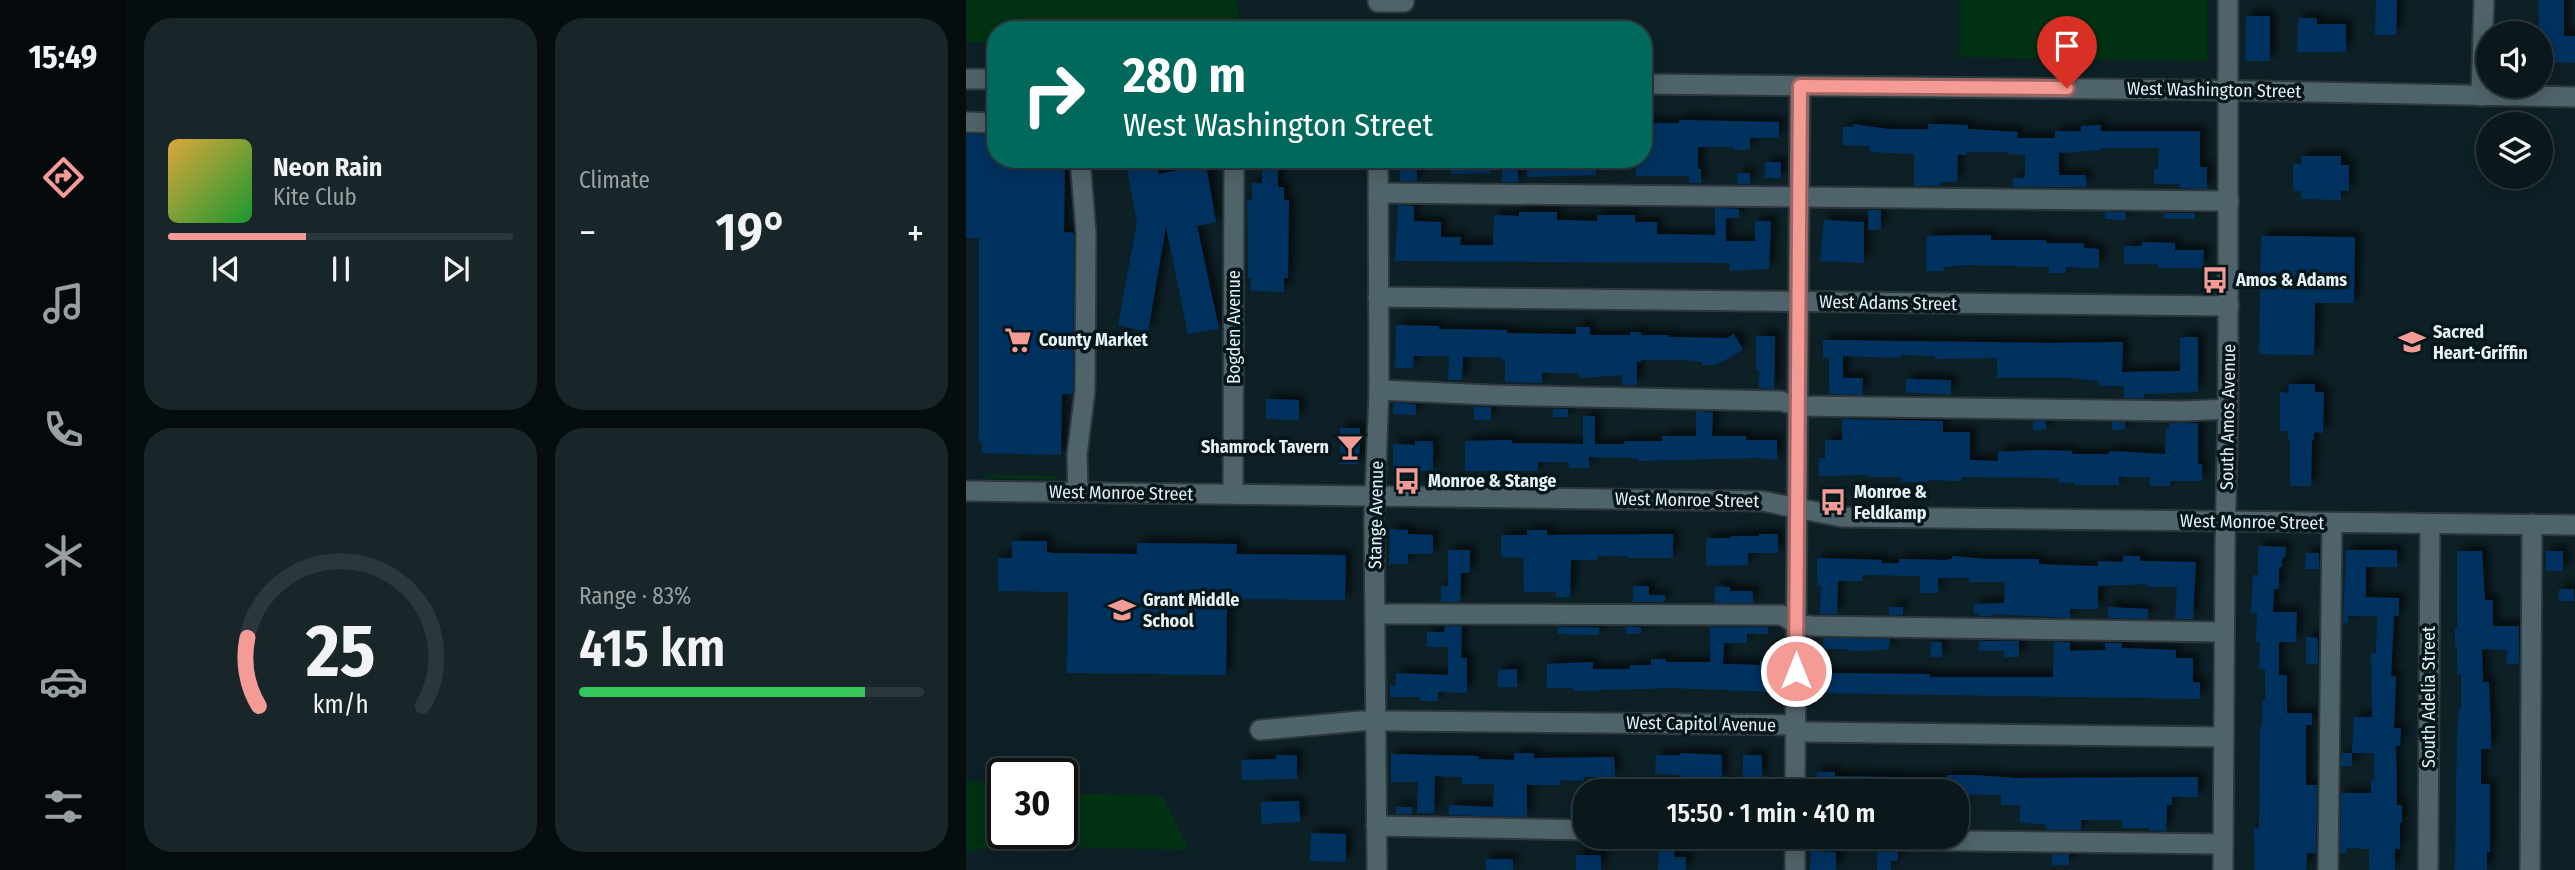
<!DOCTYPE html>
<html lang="en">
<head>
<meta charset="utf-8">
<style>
	:root { --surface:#0a181c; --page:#182529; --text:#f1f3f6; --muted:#99a0a3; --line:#2a373b; --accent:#f59b96 }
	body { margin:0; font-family:"Fira Sans Condensed",sans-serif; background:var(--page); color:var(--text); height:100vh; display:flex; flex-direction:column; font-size:26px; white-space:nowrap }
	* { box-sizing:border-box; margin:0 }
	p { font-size:23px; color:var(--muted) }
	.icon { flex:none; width:38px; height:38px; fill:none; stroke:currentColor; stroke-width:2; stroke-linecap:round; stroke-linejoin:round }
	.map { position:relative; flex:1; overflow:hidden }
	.panel { display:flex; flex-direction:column; gap:18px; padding:18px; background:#060d0f; width:840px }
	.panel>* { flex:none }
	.guide { position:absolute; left:21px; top:21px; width:665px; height:147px; border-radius:28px; box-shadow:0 4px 18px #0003,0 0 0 2px var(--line); background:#00695c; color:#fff; overflow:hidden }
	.fabs { position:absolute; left:1510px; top:21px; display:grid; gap:14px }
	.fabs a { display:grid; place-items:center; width:77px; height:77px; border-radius:50%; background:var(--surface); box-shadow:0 4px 18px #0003,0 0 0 2px var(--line); font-size:35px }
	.speed { position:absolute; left:21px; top:758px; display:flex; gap:14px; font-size:35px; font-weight:700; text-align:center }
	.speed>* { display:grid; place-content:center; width:91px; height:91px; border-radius:50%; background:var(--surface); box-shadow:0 4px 18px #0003,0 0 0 2px var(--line); line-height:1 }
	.speed .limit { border:4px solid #111; border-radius:10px; background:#fff; color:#111 }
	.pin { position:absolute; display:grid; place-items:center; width:60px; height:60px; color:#fff; margin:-72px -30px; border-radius:50% 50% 50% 0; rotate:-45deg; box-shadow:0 0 7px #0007 }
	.pin .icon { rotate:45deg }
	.me { position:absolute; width:77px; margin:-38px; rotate:0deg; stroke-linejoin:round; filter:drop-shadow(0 0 5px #0008) }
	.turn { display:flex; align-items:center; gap:24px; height:147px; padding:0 21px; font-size:32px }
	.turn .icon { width:91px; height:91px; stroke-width:2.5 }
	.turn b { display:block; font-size:49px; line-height:60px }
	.big { font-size:52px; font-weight:600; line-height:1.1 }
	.panel .card { flex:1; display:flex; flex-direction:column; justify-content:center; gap:10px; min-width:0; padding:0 24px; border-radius:28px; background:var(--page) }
	.panel .dial { align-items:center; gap:0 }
	.dial svg { height:182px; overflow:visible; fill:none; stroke:var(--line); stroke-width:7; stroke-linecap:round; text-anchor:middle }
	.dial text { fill:var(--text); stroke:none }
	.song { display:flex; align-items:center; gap:21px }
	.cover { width:84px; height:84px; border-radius:10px; background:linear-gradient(135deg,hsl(40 70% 55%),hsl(130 70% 35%)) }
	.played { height:7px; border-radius:4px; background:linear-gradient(90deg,var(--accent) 40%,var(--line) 40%) }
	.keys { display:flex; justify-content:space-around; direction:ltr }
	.heat { display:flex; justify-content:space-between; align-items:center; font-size:38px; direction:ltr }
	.charge { height:10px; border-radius:5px; background:linear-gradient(90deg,#34c759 83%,var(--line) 0) }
	.panel .tiles { flex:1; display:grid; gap:18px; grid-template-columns:repeat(2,1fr) }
	.trip { position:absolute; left:607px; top:779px; width:396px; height:70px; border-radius:28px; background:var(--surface); box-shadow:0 4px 18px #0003,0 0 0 2px var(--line); font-weight:600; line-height:70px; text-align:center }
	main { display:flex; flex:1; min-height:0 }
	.menu { display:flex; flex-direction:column; width:126px; justify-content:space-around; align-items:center; background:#040a0b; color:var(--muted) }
	.menu .icon { width:49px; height:49px }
	.menu .active { color:var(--accent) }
	.menu b { font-size:32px; color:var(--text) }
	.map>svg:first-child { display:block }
	.green { fill:#003213 }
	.building { fill:#003360; filter:url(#shadow) }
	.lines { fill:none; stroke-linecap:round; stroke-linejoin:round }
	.minor-casing { stroke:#2e383c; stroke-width:23 }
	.minor { stroke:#4f646a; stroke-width:19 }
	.route-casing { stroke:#9f6562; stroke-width:18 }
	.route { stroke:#f59b96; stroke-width:12 }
	.labels { text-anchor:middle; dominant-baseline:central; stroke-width:7; stroke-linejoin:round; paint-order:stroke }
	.street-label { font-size:18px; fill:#e5f1f4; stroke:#05171c }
	.poi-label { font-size:18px; font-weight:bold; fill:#e5f1f4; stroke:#05171c; text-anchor:start }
</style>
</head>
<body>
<main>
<nav class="menu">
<b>15:49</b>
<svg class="icon active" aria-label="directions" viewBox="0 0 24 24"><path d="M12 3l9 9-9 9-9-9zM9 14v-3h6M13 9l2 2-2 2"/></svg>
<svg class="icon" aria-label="music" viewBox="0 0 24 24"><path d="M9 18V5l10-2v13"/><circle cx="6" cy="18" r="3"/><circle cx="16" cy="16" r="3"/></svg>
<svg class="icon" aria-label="phone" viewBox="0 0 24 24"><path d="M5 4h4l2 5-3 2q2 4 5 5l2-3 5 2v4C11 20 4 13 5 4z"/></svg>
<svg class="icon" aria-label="climate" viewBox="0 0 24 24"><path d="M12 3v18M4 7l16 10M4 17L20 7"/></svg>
<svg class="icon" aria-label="car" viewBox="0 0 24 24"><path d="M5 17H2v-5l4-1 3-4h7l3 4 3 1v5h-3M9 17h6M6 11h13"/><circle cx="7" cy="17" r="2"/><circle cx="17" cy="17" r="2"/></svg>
<svg class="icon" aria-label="filters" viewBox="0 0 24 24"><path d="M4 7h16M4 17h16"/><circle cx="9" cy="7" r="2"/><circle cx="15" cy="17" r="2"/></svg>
</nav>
<section class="panel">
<div class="tiles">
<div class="card">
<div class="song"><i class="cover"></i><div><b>Neon Rain</b><p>Kite Club</p></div></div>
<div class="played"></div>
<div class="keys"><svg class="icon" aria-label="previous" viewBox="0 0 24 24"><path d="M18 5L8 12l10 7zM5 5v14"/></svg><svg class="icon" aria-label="pause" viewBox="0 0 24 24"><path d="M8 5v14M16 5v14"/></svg><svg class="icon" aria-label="next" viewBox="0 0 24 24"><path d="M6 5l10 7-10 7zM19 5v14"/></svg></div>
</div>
<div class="card"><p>Climate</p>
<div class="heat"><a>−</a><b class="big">19°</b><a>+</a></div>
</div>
<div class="card dial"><svg viewBox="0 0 100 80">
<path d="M14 69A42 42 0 1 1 86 69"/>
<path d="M14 69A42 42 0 0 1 9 39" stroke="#f59b96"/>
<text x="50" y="56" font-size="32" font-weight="700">25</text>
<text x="50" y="72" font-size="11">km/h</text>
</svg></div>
<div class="card"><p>Range · 83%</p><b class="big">415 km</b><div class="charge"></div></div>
</div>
</section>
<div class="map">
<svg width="1609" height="870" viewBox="0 0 1609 870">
	<defs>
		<filter id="shadow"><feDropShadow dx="6" dy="-6" stdDeviation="3.5" flood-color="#0009"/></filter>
	</defs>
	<rect width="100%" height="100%" fill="#0d2026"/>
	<g class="green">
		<polygon points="0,0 269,0 279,30 30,30 30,43 0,42"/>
		<polygon points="994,0 1241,0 1241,61 993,57"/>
		<polygon points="19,475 94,476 90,479 23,478"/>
		<polygon points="0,780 37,787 37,833 96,833 96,793 196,796 223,850 35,845 0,852"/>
	</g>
	<g class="building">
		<polygon points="1410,0 1431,0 1430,35 1409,35"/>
		<polygon points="1572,0 1598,0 1598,36 1609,36 1609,63 1575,62"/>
		<polygon points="1280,16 1304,16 1304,61 1279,61"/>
		<polygon points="1332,18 1351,18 1351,24 1380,24 1380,52 1331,52"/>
		<polygon points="713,120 813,122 813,138 784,138 784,150 767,150 767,147 732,147 732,169 735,169 735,183 723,183 723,176 670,176 670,161 677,160 677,123 713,123"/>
		<polygon points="887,124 922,129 962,129 962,124 1002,125 1002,129 1052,132 1051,138 1089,138 1089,131 1115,131 1115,126 1135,125 1135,131 1234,131 1234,167 1241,167 1241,189 1214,188 1214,184 1188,184 1188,169 1192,169 1193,148 1135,148 1135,150 1093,153 1093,175 1120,175 1121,187 1047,187 1047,178 1058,178 1059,176 1059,155 1041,154 1041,152 1001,152 1001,155 992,155 991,182 974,182 974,186 948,186 948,154 904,152 904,146 877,145 877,127 887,127"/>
		<polygon points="0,134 30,135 30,159 99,159 98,232 108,233 107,390 106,394 96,394 95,455 16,453 16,443 13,443 13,238 0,238"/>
		<polygon points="1335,156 1375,156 1375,165 1383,165 1383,191 1375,191 1375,200 1335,199 1335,191 1327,191 1327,164 1335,164"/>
		<polygon points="159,159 190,159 193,174 217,169 216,164 239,159 250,222 231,226 253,329 222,334 200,226 182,332 152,325 171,222"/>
		<polygon points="296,159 312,159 312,187 318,187 318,200 323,200 322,278 318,278 318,292 285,291 285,278 282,278 281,200 286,200 286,183 296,183"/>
		<polygon points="434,159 525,159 525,173 485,174 485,170 451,170 451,181 434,181"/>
		<polygon points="581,159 630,160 630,175 561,177 561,162 581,162"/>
		<rect x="799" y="162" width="16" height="16"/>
		<rect x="536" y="166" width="16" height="16"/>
		<rect x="771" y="173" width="13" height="11"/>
		<polygon points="432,205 448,206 448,221 475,222 475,237 495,237 494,245 527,245 528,215 553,216 553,212 591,212 591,220 631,221 631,215 669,215 669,222 691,222 691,234 749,235 749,208 773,209 773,218 760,218 760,241 789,241 789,221 805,221 803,269 764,271 764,263 429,261"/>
		<rect x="902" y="210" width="13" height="20"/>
		<polygon points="1139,212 1160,212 1160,220 1139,219"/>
		<rect x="1198" y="213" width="31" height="6"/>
		<polygon points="858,220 898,222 898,263 854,261"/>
		<polygon points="1006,235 1025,235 1025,240 1080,240 1080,243 1118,243 1118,248 1133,249 1133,268 1100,267 1100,273 1083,273 1083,267 1001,265 978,267 978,271 960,271 961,236"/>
		<polygon points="1295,236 1389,237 1388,303 1349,303 1348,355 1293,354"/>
		<polygon points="1176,242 1209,243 1209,250 1238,250 1237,268 1192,268 1192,264 1158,264 1158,246 1176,246"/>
		<polygon points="430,325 473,326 473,329 541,330 541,333 599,334 610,334 610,327 624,327 624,335 664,335 664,332 675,332 675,335 703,335 703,337 761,338 768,334 777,350 750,365 736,365 736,362 720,360 675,360 675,362 671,362 671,385 656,385 656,375 613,378 613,373 576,373 576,383 539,382 539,360 535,360 535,357 497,357 496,380 482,380 483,357 481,356 448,356 447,368 429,368"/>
		<polygon points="790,336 809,336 808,389 793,388 793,370 790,370"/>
		<polygon points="1214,337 1232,337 1232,392 1178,394 1178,398 1158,398 1158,386 1133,386 1133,381 1106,378 1031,378 1031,358 969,359 969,356 935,355 935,358 877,356 877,378 897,378 896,395 863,394 863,358 857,358 857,340 1085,343 1157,342 1156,372 1214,371"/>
		<polygon points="940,379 985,380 985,395 940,392"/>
		<polygon points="1323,384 1349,384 1349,392 1358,392 1357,433 1348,432 1348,440 1346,440 1345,486 1324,486 1324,440 1322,440 1322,431 1314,431 1314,392 1322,393"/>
		<polygon points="300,399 333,400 333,420 300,419"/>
		<polygon points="428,403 450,404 450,415 427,414"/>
		<rect x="508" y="407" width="17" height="13"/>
		<rect x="587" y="409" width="15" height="8"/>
		<polygon points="730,411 747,412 746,436 780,436 780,440 811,440 811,460 790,458 671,461 671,458 623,457 623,468 603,468 603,462 572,462 572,471 499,471 499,441 546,440 546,443 617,444 617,416 629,416 629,444 658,444 658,441 696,441 696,436 730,436"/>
		<polygon points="876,419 977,421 977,432 1004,432 1004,460 1032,461 1032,452 1068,450 1106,451 1106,454 1143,454 1143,451 1199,454 1200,428 1203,428 1203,423 1232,423 1232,464 1236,464 1236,481 1204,481 1204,486 1184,486 1184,477 1153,477 1153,485 1108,485 1108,482 1093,483 1093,479 1081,478 996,477 996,481 962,480 962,482 935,482 935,477 903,477 903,475 853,476 853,458 859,458 859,440 876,440"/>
		<rect x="1067" y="421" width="13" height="9"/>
		<rect x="1146" y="422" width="13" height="8"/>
		<polygon points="374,428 394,428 393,464 374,464"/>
		<polygon points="449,441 467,441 467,471 427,471 427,444 449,445"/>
		<polygon points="424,529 442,530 442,534 467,535 467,554 442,554 442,564 423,564"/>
		<polygon points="561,530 581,530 581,535 707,534 707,558 661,558 661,556 632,556 631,560 605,560 604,597 590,597 590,592 558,592 557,558 535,557 535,535 561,535"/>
		<polygon points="793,534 812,534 812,553 782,553 782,565 740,566 740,538 765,538 765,536 793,536"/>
		<polygon points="46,541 81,541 81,552 87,553 171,554 171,543 271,544 270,554 380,555 379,600 261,599 260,675 101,673 102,592 32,591 32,558 46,558"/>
		<polygon points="1292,546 1320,547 1319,558 1316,558 1316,567 1313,567 1313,589 1308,589 1307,612 1331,612 1330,642 1313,642 1313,675 1321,675 1321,713 1346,713 1346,725 1340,725 1340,785 1351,785 1350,853 1341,853 1340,870 1289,870 1288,828 1293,829 1294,726 1296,726 1297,700 1299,700 1299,669 1293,669 1294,642 1290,642 1291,613 1285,613 1287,575 1292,575"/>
		<polygon points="482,550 504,550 504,573 495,573 494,602 475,602 475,586 482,586"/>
		<polygon points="1380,550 1431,550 1431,567 1400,567 1400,597 1433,598 1433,616 1428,616 1425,676 1430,676 1428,728 1435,728 1434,746 1430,746 1431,805 1436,805 1436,823 1434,823 1434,849 1429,849 1429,870 1403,870 1403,849 1381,848 1381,853 1374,853 1375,793 1405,793 1405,780 1408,780 1408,753 1386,753 1388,717 1406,717 1405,653 1410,653 1411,616 1382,616 1382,623 1377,623"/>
		<polygon points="1491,551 1516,551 1519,600 1527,600 1527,626 1553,626 1553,664 1540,664 1541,650 1516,649 1517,682 1523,682 1525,733 1525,749 1515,749 1515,784 1524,784 1524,852 1521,852 1521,870 1489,870 1491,732 1493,709 1495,709 1495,674 1491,674 1491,646 1489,646 1489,628 1491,628"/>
		<rect x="1580" y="551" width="17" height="20"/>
		<polygon points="1340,553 1353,553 1353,569 1339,569"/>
		<polygon points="986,556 1021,559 1073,559 1073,564 1098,565 1132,566 1132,561 1157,562 1157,556 1174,556 1174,561 1230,562 1227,619 1209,619 1211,587 1182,587 1182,584 1132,586 1132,609 1104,609 1104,618 1027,614 1027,616 1012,616 1012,614 1008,614 1008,604 1038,603 1039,582 1003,582 1003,578 972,578 972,593 954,593 954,576 897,575 896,581 872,581 871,614 854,614 855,585 851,585 851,558 916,560 916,563 933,563 933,559 979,560 986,559"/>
		<polygon points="667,586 683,586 683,595 699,595 699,602 667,602"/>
		<polygon points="749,586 764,587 764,591 787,591 787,603 749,603"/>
		<rect x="1593" y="589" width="15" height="12"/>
		<rect x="923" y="607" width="14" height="8"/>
		<polygon points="1142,607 1182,609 1182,619 1142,618"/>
		<polygon points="479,626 496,626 495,658 501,658 501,693 472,692 472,701 454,701 454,697 424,697 424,685 429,686 430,673 482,675 482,647 461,647 461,632 478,632"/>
		<polygon points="592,627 633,627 633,635 592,634"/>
		<rect x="660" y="627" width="15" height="7"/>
		<polygon points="744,627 802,627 802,634 781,634 781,643 758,643 757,664 794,665 794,660 810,660 810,692 705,688 607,691 607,688 581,688 581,664 627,662 627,669 664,669 664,665 685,665 685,659 700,659 700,662 744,662"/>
		<polygon points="1340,637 1352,638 1352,664 1340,664"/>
		<polygon points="857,638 924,639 923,650 883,651 883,649 857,649"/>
		<polygon points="1013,641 1053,641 1053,657 1038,657 1038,651 1013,651"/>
		<rect x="965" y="642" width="11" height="15"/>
		<polygon points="1088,642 1104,642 1104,651 1139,650 1139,643 1156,643 1156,648 1210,650 1210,658 1227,658 1227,682 1234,682 1234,699 848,693 848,673 964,674 964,677 1087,677"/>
		<polygon points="551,669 551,687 532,687 532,670"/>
		<polygon points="548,753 568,753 568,758 648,757 649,777 618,777 618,781 594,780 594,785 561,785 561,817 483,815 483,805 527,807 528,784 496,784 496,777 469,776 468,813 451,813 452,782 425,782 425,754 513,756 513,759 548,760"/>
		<polygon points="714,753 756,755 756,780 715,780 715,775 689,774 690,755 714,755"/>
		<polygon points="1376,753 1386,753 1386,766 1375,766"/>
		<polygon points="310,755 331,755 331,779 276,780 275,760 310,759"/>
		<rect x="777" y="755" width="19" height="23"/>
		<polygon points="851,772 869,772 869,776 981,778 981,775 1007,775 1049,778 1232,777 1232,797 1206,797 1206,805 1201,805 1200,831 1183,831 1183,828 1156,828 1156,820 1115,820 1115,830 1086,830 1079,828 1079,824 1054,823 1054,805 1035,805 1035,795 990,794 990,791 851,791"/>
		<polygon points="333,801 334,822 295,824 295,802"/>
		<polygon points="604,804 620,804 620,818 604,817"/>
		<rect x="430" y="807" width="16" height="7"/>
		<polygon points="345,833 380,834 380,862 344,861"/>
		<polygon points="693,840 709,840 708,857 720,857 720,870 692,870"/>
		<polygon points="845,851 870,852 870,870 844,870"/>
		<polygon points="911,852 932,852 932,861 925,861 925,870 911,870"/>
		<rect x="1086" y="854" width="17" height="11"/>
		<rect x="610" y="855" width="25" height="15"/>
		<rect x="520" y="859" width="27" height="11"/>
	</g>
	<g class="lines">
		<defs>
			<g id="minor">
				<polyline points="412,2 438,2"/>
				<polyline points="0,79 30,79"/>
				<polyline points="677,84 1237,90 1609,97"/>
				<polyline points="1515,96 1518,0"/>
				<polyline points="0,122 30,123"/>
				<polyline points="412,193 1263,201"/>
				<polyline points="412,297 1263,306"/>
				<polyline points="413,390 525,395 815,401 832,406 1218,411 1262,409"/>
				<polyline points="0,491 796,501 876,517 1609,525"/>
				<polyline points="112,492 111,455 119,391 120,233 114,159"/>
				<polyline points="267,494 268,159"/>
				<polyline points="410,614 816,615 830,624 845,626 1258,632"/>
				<polyline points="294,730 395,721 427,721 829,725 836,732 841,732 1257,737"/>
				<polyline points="829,791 834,86"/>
				<polyline points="410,826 620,830"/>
				<polyline points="823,836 829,839 1257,844"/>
				<polyline points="411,870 408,519 413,390 412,159"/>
				<polyline points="829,870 829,836"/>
				<polyline points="1257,870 1259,546 1262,409 1262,0"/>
				<polyline points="1362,870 1366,523"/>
				<polyline points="1462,870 1464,524"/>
				<polyline points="1564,870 1566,524"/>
			</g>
		</defs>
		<use href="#minor" class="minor-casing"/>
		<use href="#minor" class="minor"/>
	</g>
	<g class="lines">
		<defs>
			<polyline id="route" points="830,671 834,86 1101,88"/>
		</defs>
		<use href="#route" class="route-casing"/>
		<use href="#route" class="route"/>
	</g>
	<defs>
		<symbol id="bus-bare" viewBox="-9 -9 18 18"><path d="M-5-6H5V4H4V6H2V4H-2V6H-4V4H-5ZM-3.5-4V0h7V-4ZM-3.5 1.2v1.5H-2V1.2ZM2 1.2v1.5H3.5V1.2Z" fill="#f59b96" stroke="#05171c" stroke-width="2.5" paint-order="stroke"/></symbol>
		<symbol id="supermarket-bare" viewBox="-9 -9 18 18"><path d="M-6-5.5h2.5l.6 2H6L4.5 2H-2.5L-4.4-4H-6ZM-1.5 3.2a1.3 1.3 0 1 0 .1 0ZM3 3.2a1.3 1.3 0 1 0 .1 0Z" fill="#f59b96" stroke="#05171c" stroke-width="2.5" paint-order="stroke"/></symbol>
		<symbol id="school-bare" viewBox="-9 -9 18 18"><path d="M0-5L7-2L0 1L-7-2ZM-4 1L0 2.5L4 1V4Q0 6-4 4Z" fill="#f59b96" stroke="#05171c" stroke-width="2.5" paint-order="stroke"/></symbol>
		<symbol id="bar-bare" viewBox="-9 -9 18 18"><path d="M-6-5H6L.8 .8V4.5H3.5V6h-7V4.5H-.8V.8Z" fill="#f59b96" stroke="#05171c" stroke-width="2.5" paint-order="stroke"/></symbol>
	</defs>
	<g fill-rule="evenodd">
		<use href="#bus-bare" x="1230" y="261" width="38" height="38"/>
		<use href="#supermarket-bare" x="33" y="321" width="38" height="38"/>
		<use href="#school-bare" x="1427" y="323" width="38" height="38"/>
		<use href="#bar-bare" x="365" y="428" width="38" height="38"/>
		<use href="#bus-bare" x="422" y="462" width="38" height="38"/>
		<use href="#bus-bare" x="848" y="483" width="38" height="38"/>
		<use href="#school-bare" x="137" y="591" width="38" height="38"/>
	</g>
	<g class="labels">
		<g class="street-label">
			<text transform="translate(1248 90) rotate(1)">West Washington Street</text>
			<text transform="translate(922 303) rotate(1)">West Adams Street</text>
			<text transform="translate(268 327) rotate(-90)">Bogden Avenue</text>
			<text transform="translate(1262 417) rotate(-89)">South Amos Avenue</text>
			<text transform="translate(155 493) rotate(1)">West Monroe Street</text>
			<text transform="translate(721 500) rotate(1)">West Monroe Street</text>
			<text transform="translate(410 515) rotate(-89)">Stange Avenue</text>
			<text transform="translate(1286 522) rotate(1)">West Monroe Street</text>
			<text transform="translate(1463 697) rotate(-90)">South Adelia Street</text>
			<text transform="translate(735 724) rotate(1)">West Capitol Avenue</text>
		</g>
		<g class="poi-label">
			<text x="1270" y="280">Amos &amp; Adams</text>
			<text x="1467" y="332">Sacred<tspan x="1467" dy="21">Heart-Griffin</tspan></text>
			<text x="73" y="340">County Market</text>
			<text x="363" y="447" text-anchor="end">Shamrock Tavern</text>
			<text x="462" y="481">Monroe &amp; Stange</text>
			<text x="888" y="492">Monroe &amp;<tspan x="888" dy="21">Feldkamp</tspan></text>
			<text x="177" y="600">Grant Middle<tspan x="177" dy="21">School</tspan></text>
		</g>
	</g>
</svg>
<div class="fabs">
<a><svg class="icon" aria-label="sound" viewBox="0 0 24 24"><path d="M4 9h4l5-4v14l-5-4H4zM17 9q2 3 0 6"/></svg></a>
<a><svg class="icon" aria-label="layers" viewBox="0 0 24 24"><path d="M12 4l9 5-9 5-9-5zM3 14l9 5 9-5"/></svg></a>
</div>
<div class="speed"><div class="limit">30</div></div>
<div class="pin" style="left:1101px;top:88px;background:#d93025"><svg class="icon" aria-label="arrive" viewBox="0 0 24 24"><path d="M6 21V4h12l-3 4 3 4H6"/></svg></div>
<svg class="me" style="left:830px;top:671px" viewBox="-20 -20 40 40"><circle r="17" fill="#f59b96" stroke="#fff" stroke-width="3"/><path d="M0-11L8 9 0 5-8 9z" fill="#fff"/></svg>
<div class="trip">15:50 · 1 min · 410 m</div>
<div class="guide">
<div class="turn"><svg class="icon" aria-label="right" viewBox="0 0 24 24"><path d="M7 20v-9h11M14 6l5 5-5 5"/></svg><div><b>280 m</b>West Washington Street</div></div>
</div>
</div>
</main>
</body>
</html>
